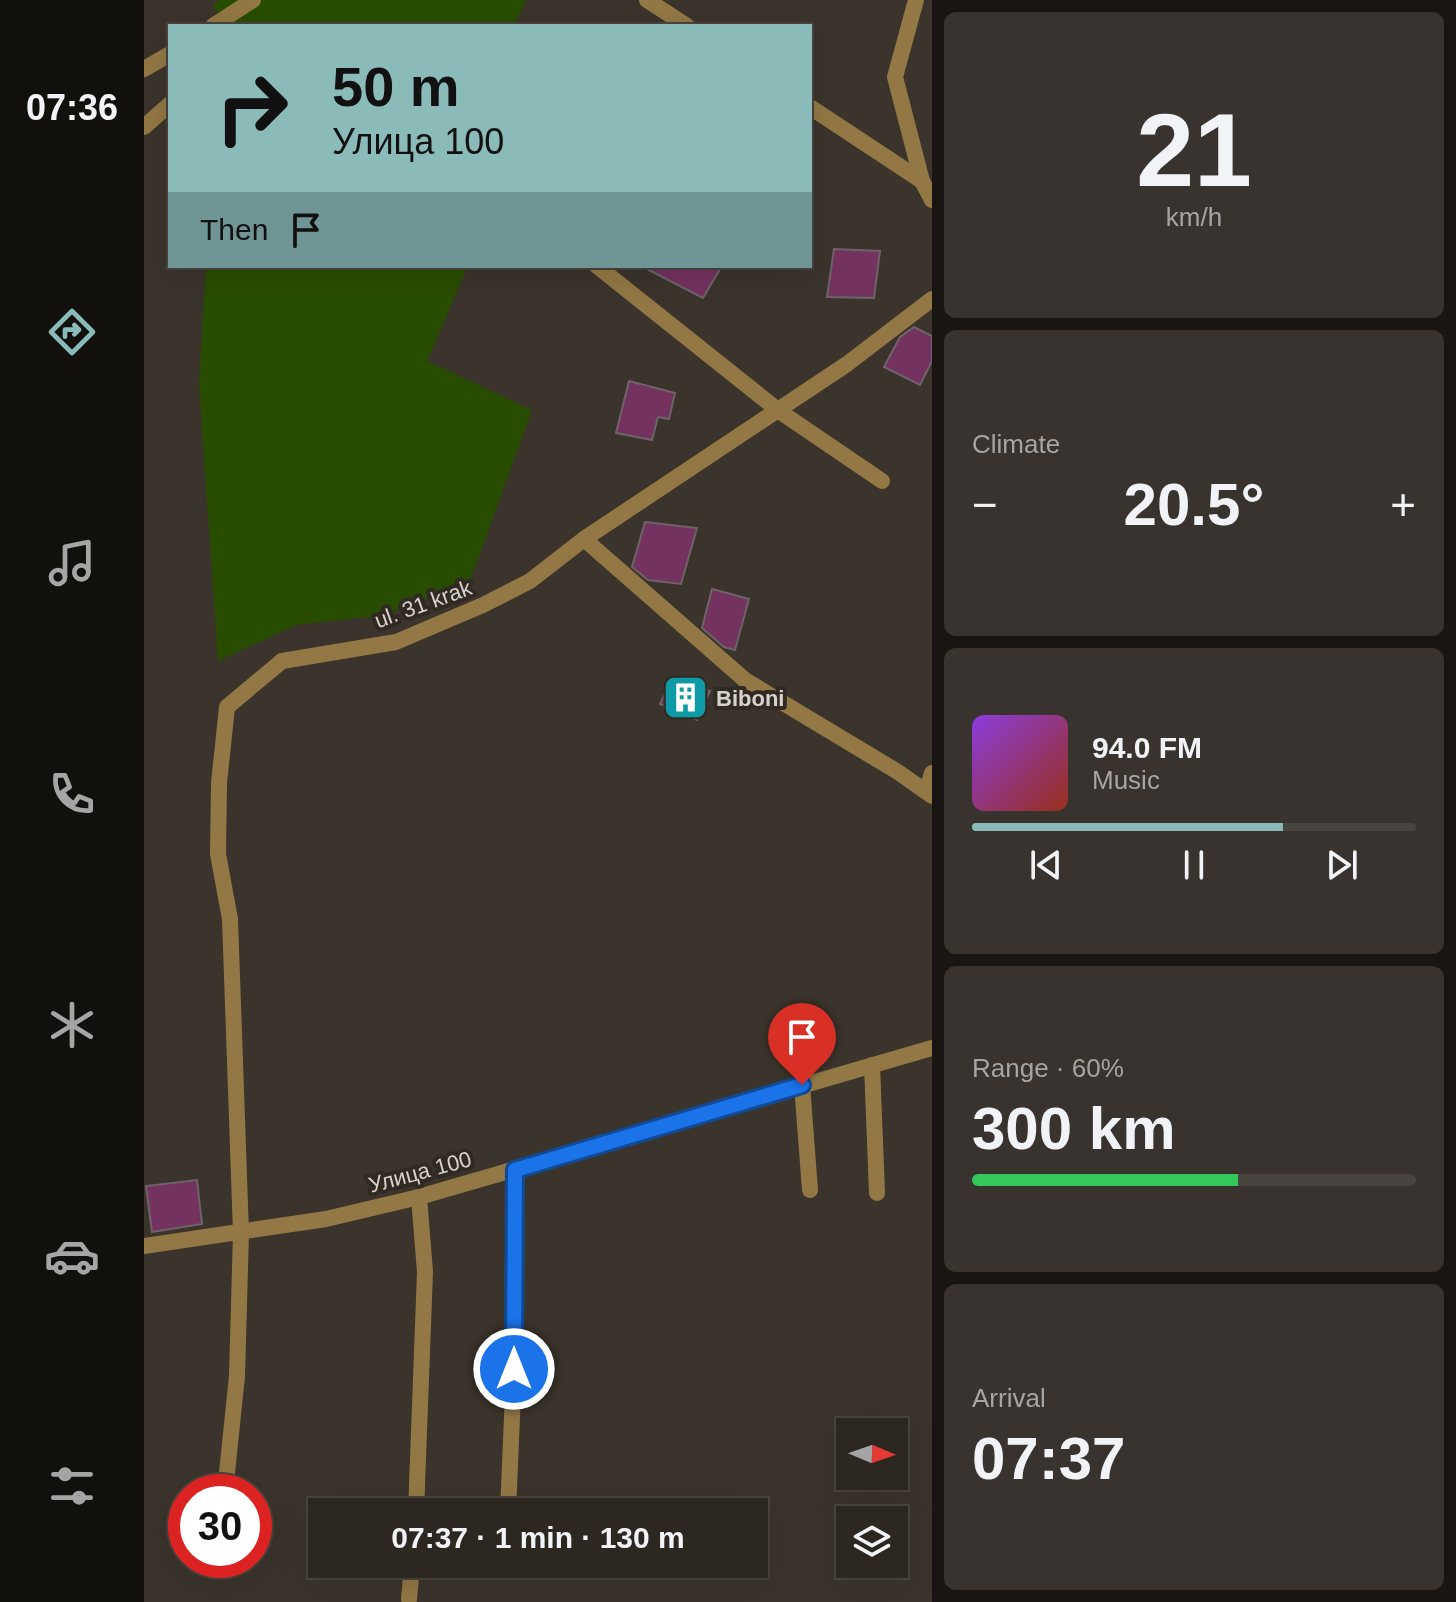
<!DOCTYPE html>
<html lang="en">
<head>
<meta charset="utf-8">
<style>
	:root { --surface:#2c2721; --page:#38332e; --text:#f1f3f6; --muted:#a6a5a5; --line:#48443f; --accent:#8bbbb9 }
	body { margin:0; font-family:Arial,sans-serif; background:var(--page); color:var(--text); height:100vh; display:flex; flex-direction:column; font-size:30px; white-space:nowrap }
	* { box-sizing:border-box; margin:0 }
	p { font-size:26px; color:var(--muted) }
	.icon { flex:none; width:44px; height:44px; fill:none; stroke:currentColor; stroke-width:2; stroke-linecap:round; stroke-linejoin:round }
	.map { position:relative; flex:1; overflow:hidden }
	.drawer { display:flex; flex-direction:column; gap:12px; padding:12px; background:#181512; width:524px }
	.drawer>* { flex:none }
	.hud { position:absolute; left:24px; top:24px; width:644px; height:244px; border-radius:0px; box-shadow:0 8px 32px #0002,0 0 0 2px var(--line); background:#8bbbb9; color:#111; overflow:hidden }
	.needle { width:52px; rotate:92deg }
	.fabs { position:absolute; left:692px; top:1418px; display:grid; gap:16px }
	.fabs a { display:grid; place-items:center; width:72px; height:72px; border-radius:0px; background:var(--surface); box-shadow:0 8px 32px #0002,0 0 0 2px var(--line); font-size:40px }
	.speed { position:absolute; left:24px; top:1474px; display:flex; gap:16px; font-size:40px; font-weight:700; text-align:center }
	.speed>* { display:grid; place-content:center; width:104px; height:104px; border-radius:50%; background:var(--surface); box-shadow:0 8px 32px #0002,0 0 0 2px var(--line); line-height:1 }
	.speed .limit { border:12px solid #d22; background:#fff; color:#111 }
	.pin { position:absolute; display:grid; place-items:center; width:68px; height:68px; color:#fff; margin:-82px -34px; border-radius:50% 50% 50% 0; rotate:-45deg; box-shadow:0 0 8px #0007 }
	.pin .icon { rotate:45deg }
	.me { position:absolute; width:88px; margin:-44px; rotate:0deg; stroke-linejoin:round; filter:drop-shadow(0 0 6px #0008) }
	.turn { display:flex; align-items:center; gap:28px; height:168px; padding:0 32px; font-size:36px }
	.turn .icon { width:104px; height:104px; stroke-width:2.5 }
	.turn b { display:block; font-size:56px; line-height:68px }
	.then { display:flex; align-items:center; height:76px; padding:0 32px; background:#0003; gap:16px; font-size:30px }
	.big { font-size:60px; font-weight:700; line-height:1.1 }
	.drawer .tile { flex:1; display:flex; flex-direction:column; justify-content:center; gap:12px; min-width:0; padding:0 28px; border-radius:12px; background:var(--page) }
	.drawer .dial { align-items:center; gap:0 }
	.dial b { font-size:104px; line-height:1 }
	.song { display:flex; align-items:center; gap:24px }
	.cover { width:96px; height:96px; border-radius:12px; background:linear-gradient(135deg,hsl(270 70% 55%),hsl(10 70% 35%)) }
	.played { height:8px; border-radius:4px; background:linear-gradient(90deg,var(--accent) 70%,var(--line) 70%) }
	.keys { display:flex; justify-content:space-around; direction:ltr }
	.heat { display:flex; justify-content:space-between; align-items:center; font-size:44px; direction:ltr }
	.charge { height:12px; border-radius:6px; background:linear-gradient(90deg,#34c759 60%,var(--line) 0) }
	.trip { position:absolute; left:164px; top:1498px; width:460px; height:80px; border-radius:0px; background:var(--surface); box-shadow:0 8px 32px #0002,0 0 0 2px var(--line); font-weight:700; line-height:80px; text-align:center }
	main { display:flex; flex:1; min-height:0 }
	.tabs { display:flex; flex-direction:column; width:144px; justify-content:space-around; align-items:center; background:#12100d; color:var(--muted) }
	.tabs .icon { width:56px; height:56px }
	.tabs .on { color:var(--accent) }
	.tabs b { font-size:36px; color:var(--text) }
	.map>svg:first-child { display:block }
	.green { fill:#294d00 }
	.building { fill:#74325f; stroke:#6e6369; stroke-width:2 }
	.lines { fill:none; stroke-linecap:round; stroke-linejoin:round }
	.street { stroke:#937845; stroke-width:16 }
	.route-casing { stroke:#114b97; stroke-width:20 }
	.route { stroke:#1a73e8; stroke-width:14 }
	.labels { text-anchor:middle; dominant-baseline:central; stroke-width:8; stroke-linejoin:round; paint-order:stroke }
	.street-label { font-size:22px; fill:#d6d2cd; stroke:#312a22 }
	.poi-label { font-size:22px; font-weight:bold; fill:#d6d2cd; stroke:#312a22; text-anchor:start }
</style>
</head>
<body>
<main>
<nav class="tabs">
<b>07:36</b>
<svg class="icon on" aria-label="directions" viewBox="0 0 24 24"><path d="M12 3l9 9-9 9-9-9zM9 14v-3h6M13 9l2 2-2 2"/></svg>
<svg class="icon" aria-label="music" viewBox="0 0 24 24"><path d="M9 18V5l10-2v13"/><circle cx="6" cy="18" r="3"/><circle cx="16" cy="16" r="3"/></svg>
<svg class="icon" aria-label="phone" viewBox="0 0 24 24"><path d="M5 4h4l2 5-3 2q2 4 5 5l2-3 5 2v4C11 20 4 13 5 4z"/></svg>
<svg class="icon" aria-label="climate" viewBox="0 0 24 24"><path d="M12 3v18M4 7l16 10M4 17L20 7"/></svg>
<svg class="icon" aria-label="car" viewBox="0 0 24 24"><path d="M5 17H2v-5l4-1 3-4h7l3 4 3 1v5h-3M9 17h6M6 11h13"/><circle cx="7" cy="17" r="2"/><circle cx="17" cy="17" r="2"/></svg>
<svg class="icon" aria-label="filters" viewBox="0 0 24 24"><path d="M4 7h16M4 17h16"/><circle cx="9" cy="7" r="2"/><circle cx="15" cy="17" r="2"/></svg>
</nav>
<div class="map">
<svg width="788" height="1602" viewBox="0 0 788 1602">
	<rect width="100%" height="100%" fill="#3b342c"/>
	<g class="green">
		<polygon points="77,0 382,0 370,26 80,26 69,4"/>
		<polygon points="62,266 324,266 283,361 388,410 326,581 240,615 152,625 74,661 55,383"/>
	</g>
	<g class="building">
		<polygon points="690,249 736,251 730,298 683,297"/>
		<polygon points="497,266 578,266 559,298"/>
		<polygon points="770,327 788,336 788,361 776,385 740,367 756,337"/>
		<polygon points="485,381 531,393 525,419 514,417 508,440 472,433"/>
		<polygon points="501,522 553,528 537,584 504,580 488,567"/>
		<polygon points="568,589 605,599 591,650 580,647 558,628"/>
		<polygon points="528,678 566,691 553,720 516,704"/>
		<polygon points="53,1180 58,1224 8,1232 2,1186"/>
	</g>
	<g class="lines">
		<g class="street">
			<polyline points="503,0 543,26"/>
			<polyline points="772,0 751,77 778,181 788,200"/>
			<polyline points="69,26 109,0"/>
			<polyline points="0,69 26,54"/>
			<polyline points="666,107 778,181"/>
			<polyline points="0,127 26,104"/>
			<polyline points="453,266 635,411 738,481"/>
			<polyline points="440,539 601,680 754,772 788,796"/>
			<polyline points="783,791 788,773"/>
			<polyline points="728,1065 733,1193"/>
			<polyline points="658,1085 666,1190"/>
			<polyline points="0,1246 182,1219 275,1197 788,1048"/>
			<polyline points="81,1492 93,1376 97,1233 86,919 74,854 75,783 83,707 138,661 252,642 339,605 386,581 440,539 703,364 788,299"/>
			<polyline points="272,1512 281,1272 275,1197"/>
			<polyline points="364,1512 370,1369 371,1170"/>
			<polyline points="265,1599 268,1564"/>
		</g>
	</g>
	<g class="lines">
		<defs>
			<polyline id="route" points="370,1369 371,1170 658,1085"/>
		</defs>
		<use href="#route" class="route-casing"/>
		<use href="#route" class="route"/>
	</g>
	<defs>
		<symbol id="building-square" viewBox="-11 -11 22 22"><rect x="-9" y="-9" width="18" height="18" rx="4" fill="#0f9aa8" stroke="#312a22"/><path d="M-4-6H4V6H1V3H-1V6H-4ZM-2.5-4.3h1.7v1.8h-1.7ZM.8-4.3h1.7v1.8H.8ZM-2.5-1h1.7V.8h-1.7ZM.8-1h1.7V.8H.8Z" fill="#fff"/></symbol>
	</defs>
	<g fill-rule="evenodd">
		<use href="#building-square" x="516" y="672" width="51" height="51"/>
	</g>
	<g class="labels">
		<g class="street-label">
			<text transform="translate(279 604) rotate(-20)">ul. 31 krak</text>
			<text transform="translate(276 1172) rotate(-15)">Улица 100</text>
		</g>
		<g class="poi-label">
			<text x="572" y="698">Biboni</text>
		</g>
	</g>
</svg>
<div class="fabs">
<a><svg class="needle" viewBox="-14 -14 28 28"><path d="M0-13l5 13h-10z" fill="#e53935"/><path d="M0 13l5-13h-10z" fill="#a6a5a5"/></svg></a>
<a><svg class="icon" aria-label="layers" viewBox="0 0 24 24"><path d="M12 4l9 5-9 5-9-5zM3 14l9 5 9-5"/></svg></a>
</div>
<div class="speed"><div class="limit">30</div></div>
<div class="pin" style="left:658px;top:1085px;background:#d93025"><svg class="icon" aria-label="arrive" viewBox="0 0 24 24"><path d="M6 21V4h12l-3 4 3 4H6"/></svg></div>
<svg class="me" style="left:370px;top:1369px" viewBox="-20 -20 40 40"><circle r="17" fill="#1a73e8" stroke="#fff" stroke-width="3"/><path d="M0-11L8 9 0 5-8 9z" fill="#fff"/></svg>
<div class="trip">07:37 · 1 min · 130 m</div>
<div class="hud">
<div class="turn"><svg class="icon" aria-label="right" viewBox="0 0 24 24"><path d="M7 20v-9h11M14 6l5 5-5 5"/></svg><div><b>50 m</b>Улица 100</div></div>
<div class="then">Then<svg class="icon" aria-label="arrive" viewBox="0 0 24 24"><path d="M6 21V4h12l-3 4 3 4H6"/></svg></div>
</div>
</div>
<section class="drawer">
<div class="tile dial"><b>21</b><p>km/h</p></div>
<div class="tile"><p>Climate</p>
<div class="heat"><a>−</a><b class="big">20.5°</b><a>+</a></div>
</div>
<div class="tile">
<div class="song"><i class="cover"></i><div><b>94.0 FM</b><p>Music</p></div></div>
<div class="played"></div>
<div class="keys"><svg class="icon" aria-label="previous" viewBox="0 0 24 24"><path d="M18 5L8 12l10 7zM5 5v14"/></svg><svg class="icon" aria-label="pause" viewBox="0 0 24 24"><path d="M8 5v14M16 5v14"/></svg><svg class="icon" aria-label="next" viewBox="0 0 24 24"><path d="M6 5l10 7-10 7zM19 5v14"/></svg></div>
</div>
<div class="tile"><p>Range · 60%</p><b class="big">300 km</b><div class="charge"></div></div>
<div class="tile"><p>Arrival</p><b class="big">07:37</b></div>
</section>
</main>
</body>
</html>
